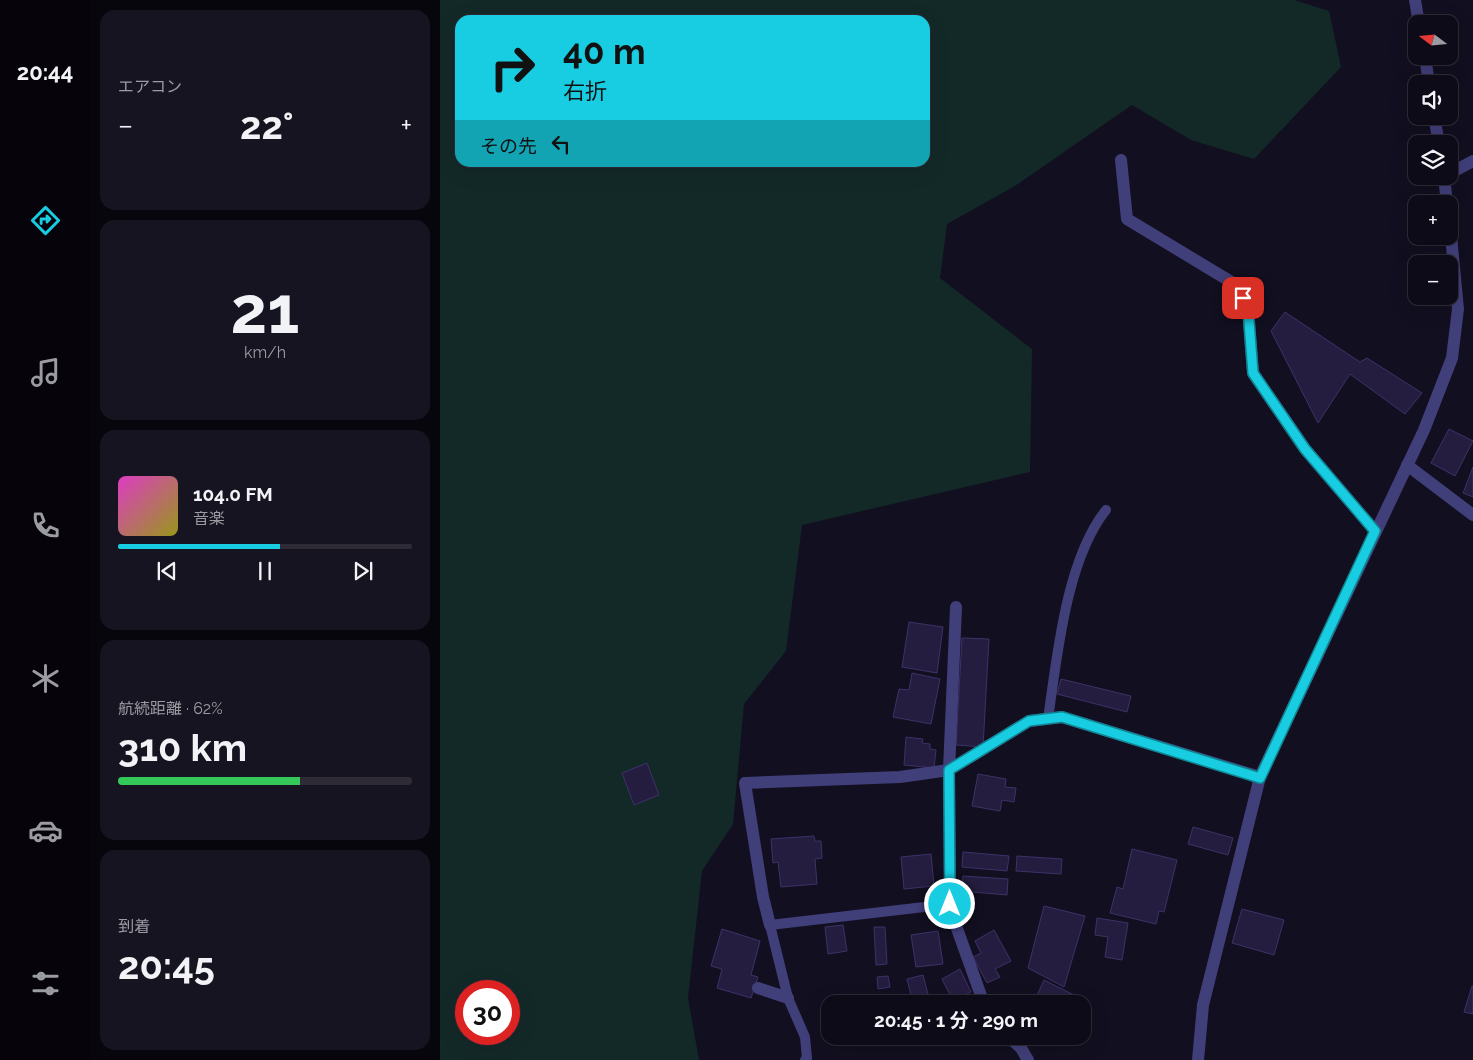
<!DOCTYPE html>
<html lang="ja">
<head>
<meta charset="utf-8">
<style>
	:root { --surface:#0e0b18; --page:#171421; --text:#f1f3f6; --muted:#9b9ba2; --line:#2e2b37; --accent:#18cde1 }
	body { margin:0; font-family:Raleway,"Noto Sans JP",sans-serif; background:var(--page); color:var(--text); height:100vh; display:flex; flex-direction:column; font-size:19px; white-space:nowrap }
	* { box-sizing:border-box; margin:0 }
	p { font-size:16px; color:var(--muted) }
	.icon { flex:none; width:28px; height:28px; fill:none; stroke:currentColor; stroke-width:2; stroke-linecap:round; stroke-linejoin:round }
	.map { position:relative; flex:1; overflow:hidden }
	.sheet { display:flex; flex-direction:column; gap:10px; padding:10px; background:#08060d; width:350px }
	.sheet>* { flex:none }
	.guide { position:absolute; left:15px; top:15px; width:475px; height:152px; border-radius:15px; box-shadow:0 5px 20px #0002,0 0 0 1px var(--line); background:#18cde1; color:#111; overflow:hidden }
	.needle { width:32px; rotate:286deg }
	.controls { position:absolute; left:968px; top:15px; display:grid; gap:10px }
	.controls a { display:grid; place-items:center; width:50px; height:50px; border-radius:10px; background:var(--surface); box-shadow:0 5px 20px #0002,0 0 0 1px var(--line); font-size:25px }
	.speed { position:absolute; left:15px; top:980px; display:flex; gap:10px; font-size:25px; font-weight:700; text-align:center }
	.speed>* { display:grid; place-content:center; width:65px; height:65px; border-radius:50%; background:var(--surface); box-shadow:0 5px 20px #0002,0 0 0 1px var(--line); line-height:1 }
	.speed .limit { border:8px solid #d22; background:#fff; color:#111 }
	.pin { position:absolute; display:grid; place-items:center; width:42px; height:42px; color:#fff; margin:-21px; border-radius:10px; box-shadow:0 2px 8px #0006 }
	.me { position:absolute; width:55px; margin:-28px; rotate:0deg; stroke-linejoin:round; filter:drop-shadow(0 0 4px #0008) }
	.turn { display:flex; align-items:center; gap:18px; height:105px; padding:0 25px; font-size:22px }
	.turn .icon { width:65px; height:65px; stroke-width:2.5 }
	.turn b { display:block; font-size:35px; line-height:42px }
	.then { display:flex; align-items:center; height:48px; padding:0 25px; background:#0003; gap:10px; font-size:19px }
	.big { font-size:38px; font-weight:700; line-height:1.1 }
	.sheet .widget { flex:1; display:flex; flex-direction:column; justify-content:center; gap:8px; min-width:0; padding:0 18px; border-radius:15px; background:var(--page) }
	.sheet .dial { align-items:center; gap:0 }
	.dial b { font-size:65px; line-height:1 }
	.song { display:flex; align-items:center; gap:15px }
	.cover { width:60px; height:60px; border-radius:8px; background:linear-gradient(135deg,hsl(310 70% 55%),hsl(60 70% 35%)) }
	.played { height:5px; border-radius:2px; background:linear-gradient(90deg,var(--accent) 55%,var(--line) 55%) }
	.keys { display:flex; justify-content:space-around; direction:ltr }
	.heat { display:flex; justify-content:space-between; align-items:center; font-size:28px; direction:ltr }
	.charge { height:8px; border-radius:4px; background:linear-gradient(90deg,#34c759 62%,var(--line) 0) }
	.trip { position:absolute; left:381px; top:995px; width:270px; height:50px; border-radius:15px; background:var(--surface); box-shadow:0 5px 20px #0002,0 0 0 1px var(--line); font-weight:700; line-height:50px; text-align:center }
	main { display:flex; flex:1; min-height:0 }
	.tabs { display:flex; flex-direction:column; width:90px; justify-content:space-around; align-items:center; background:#06040a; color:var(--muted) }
	.tabs .icon { width:35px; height:35px }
	.tabs .active { color:var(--accent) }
	.tabs b { font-size:22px; color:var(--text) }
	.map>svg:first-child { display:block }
	.green { fill:#132928; fill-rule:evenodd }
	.building { fill:#241d3f; stroke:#3d3268 }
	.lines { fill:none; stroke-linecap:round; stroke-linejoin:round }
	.service { stroke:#413f7a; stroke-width:10 }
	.minor { stroke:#413f7a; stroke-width:12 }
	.route-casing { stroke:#108592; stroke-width:12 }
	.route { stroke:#18cde1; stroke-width:9 }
</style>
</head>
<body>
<main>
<nav class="tabs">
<b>20:44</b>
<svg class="icon active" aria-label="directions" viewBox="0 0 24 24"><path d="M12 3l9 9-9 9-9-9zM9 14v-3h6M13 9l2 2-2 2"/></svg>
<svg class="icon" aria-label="music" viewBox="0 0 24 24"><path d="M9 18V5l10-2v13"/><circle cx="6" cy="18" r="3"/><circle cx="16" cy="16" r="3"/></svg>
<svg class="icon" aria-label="phone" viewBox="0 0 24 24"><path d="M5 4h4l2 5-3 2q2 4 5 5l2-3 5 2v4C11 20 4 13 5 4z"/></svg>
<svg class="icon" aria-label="climate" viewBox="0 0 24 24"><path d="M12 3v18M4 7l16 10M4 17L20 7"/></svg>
<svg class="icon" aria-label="car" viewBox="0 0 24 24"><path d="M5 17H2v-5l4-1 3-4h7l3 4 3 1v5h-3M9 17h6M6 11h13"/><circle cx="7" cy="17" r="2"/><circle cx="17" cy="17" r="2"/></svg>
<svg class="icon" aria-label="filters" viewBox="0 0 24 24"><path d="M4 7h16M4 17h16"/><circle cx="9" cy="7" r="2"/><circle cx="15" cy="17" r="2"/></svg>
</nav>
<section class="sheet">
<div class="widget"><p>エアコン</p>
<div class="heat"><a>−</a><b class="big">22°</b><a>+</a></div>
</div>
<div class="widget dial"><b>21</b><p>km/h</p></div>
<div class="widget">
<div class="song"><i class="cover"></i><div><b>104.0 FM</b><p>音楽</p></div></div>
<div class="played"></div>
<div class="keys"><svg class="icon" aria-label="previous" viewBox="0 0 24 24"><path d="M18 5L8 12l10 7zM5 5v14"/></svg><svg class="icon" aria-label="pause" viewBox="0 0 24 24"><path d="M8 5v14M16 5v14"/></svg><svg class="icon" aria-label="next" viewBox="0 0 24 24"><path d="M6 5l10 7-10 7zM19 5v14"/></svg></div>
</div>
<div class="widget"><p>航続距離 · 62%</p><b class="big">310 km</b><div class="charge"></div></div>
<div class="widget"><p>到着</p><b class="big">20:45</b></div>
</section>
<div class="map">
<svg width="1033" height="1060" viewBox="0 0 1033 1060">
	<rect width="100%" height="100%" fill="#120f20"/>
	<path class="green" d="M0,0H854L889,11L901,67L814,159L751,140L692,105L575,186L507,224L500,278L592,349L590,472L362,525L346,651L304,704L293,824L262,871L248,998L259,1060H0ZM20,20H485V162H20ZM26,991H69V1034H26Z"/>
	<g class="building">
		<polygon points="845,312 920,362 927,358 982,393 965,414 910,374 878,423 831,331"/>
		<polygon points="1009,429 1033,441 1015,476 991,463"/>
		<polygon points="1033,467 1033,497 1023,493"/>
		<polygon points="469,622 503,627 497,673 462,667"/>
		<polygon points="522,638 549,639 543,747 516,745"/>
		<polygon points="472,673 500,679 491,724 453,717 459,689 469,690"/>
		<polygon points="621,679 691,696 687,712 617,694"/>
		<polygon points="466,737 483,739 482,743 490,744 490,749 496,750 494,768 464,765"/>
		<polygon points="207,763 219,795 194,805 182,773"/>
		<polygon points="538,774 566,779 565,787 576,788 574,802 562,800 560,811 532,806"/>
		<polygon points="753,827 793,838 788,855 748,844"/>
		<polygon points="374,836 375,841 381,841 382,858 375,859 377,884 341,887 338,862 333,863 331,839"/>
		<polygon points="692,849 737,860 724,912 719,911 716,924 670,913 677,887 683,889"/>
		<polygon points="523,852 569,856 567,871 522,867"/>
		<polygon points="491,854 494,886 464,889 461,857"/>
		<polygon points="577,856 622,859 621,874 576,871"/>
		<polygon points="523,876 568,879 567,895 521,891"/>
		<polygon points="604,906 645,916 624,987 588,968"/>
		<polygon points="802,909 844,920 834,955 792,943"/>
		<polygon points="657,918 688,923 682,960 665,957 668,937 655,935"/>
		<polygon points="403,925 407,951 388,954 385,927"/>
		<polygon points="434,927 445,927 447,964 436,965"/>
		<polygon points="282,929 320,941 311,975 318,977 311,998 277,988 282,969 271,966"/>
		<polygon points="554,930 571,961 555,969 560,977 547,983 533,957 541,953 535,941"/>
		<polygon points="498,931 503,964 476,967 471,935"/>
		<polygon points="520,969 531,992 513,1001 502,979"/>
		<polygon points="483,975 489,998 473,1003 467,979"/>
		<polygon points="448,976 450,987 438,989 437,977"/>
		<polygon points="604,980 648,1002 642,1014 642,1004 599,1004 594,1002"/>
		<polygon points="1032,986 1033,986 1033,1014 1024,1012"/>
		<polygon points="445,998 447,1004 424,1004"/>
		<polygon points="601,1036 619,1036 614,1045"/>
	</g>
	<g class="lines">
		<g class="service">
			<path d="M608,719C617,657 626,560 666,510"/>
			<polyline points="365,1060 367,1058 365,1037 348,998 330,925 510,904"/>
		</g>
		<g class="minor">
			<polyline points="975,0 979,24"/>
			<polyline points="985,56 989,84"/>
			<polyline points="994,116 999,144"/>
			<polyline points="681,160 687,219 798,286 808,309 813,373 865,449 935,531"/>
			<polyline points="1009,174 1033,161"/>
			<polyline points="1004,176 1007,204"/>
			<polyline points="967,465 1033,515"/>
			<polyline points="330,925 323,897 305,783 460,777 509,770 516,607"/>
			<polyline points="318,988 348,998"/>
			<polyline points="544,1004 510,909 509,770 589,721 622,717 820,777"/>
			<polyline points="568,1036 581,1048 588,1060"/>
			<polyline points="758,1060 763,1005 820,777 984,430 1012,358 1018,309 1009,215"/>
		</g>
	</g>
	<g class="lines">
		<defs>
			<polyline id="route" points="510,904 509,770 589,721 622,717 820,778 935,531 865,449 813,373 808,309 803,298"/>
		</defs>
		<use href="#route" class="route-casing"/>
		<use href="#route" class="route"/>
	</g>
</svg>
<div class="controls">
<a><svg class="needle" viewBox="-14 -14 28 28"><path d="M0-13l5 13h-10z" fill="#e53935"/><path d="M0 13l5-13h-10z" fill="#9b9ba2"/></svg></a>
<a><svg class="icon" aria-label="sound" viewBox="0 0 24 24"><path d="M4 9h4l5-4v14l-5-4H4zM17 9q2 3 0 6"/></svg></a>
<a><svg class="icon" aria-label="layers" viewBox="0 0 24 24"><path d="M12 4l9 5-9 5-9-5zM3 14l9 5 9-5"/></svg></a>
<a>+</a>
<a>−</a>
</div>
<div class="speed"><div class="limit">30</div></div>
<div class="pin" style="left:803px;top:298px;background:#d93025"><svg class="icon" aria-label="arrive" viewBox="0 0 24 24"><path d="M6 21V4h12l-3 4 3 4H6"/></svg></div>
<svg class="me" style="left:510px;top:904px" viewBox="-20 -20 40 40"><circle r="17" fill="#18cde1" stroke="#fff" stroke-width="3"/><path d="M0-11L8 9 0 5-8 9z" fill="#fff"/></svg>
<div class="trip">20:45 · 1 分 · 290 m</div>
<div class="guide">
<div class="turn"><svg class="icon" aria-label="right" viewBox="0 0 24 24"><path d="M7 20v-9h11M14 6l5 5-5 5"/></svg><div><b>40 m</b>右折</div></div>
<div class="then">その先<svg class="icon" aria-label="left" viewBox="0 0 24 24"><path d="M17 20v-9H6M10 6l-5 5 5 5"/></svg></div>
</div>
</div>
</main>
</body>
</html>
